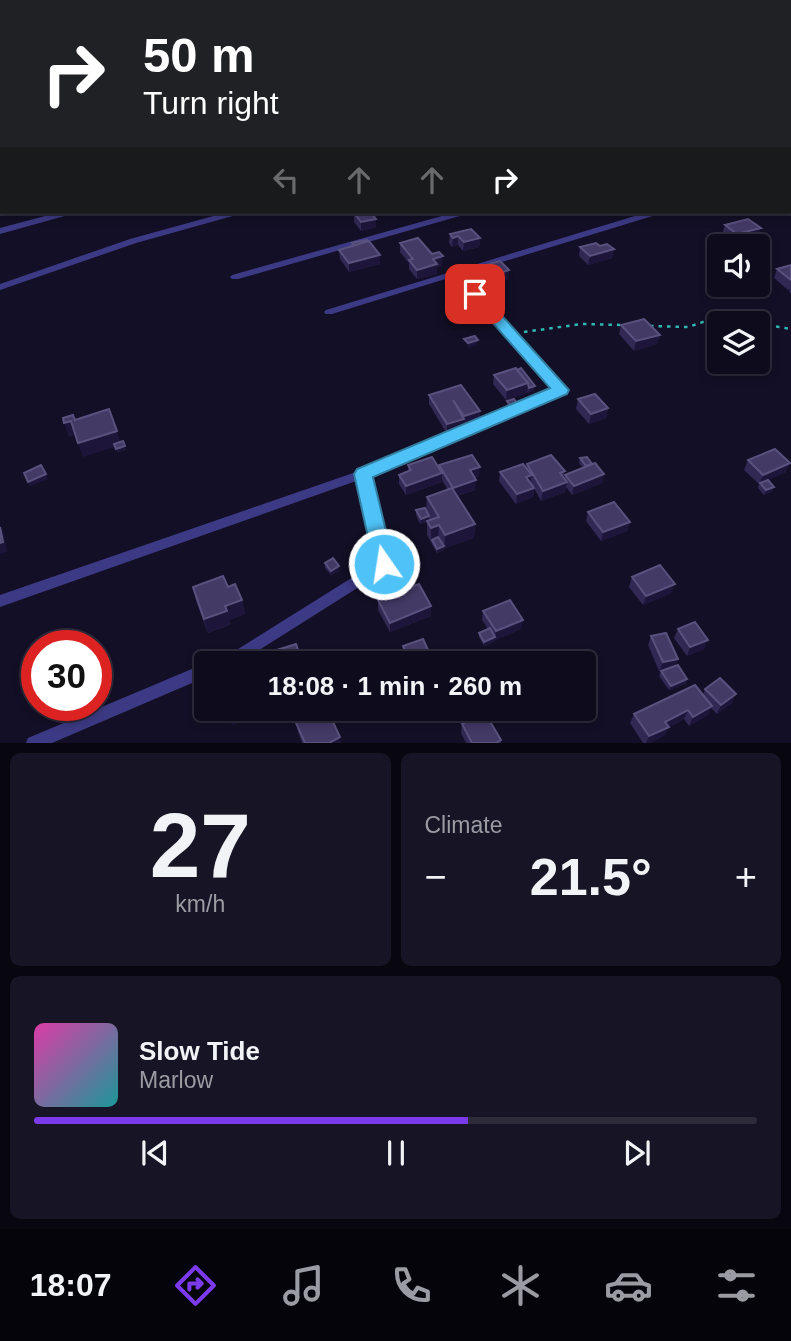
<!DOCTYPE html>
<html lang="en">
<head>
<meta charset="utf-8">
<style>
	:root { --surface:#0e0b1c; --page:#171425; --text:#f1f3f6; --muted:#9b9ba3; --line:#2e2b3b; --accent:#7c3aed }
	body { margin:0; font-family:Arial,sans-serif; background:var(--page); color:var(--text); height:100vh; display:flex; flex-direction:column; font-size:26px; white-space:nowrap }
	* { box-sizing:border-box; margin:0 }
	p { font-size:23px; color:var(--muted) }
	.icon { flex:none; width:38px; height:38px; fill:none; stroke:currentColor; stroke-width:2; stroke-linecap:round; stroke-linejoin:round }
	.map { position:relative; height:743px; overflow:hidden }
	.sheet { display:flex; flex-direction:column; gap:10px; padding:10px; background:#08060f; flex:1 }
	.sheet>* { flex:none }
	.top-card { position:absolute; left:0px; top:0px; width:791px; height:214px; box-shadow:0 4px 10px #0003,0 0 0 2px var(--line); background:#202124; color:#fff; overflow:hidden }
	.fabs { position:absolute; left:707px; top:234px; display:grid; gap:14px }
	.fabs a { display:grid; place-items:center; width:63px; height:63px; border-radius:7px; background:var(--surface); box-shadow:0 4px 10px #0003,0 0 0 2px var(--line); font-size:35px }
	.speed { position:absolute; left:21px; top:630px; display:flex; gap:14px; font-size:35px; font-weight:700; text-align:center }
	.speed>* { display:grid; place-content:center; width:91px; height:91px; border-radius:50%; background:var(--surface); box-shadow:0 4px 10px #0003,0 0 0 2px var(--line); line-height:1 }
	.speed .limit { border:10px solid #d22; background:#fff; color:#111 }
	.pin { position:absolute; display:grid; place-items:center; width:60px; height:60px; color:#fff; margin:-30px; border-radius:14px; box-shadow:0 4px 10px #0006 }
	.me { position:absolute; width:77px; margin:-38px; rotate:347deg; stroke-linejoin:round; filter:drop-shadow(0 0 5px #0008) }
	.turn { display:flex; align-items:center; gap:24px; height:147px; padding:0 28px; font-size:32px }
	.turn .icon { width:91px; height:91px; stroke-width:2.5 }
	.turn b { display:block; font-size:49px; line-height:60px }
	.lanes { display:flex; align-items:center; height:66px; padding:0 28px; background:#0003; justify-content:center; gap:35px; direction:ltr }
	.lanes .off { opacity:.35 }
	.big { font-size:52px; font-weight:600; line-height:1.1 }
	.sheet .widget { flex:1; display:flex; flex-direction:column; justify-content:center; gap:10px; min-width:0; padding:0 24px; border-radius:10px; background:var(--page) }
	.sheet .dial { align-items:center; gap:0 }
	.dial b { font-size:91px; line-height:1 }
	.song { display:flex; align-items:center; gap:21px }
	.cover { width:84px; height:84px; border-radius:10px; background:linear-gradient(135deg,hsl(320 70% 55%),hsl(180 70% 35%)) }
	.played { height:7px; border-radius:4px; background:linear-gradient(90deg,var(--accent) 60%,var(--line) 60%) }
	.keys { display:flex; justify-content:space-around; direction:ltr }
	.heat { display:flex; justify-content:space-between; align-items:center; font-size:38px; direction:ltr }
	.sheet .tiles { flex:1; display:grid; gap:10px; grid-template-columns:1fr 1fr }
	.widget:last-child { grid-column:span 2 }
	.trip { position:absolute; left:194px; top:651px; width:402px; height:70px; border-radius:7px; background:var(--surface); box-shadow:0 4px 10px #0003,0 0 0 2px var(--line); font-weight:600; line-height:70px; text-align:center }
	.menu { display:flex; height:112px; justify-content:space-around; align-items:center; background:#06040b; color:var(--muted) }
	.menu .icon { width:49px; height:49px }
	.menu .current { color:var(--accent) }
	.menu b { font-size:32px; color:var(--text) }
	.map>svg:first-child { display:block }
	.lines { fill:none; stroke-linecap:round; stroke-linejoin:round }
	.path { stroke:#2fb8b0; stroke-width:2.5; stroke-dasharray:3.5 5; stroke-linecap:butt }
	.minor { fill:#3d3a85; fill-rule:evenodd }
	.wall { fill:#312854 }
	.shaded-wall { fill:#1d163a }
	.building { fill:#433a66; stroke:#5a527e; stroke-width:2 }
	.route { fill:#4fc3f7; stroke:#337fa1; stroke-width:2 }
</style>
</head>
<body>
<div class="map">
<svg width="791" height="743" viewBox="0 0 791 743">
	<rect width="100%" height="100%" fill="#130f26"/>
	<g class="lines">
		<g class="path">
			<polyline points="650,326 688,327 706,321 744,321 791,329"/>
			<polyline points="524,332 582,324 622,325"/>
		</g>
		<g class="minor">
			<polygon points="697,0 704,0 706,2 699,2"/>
			<polygon points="786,0 791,0 791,3 783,2"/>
			<polygon points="791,32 791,36 789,37 789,33"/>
			<rect x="789" y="50" width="2" height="4"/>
			<rect x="789" y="70" width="2" height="5"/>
			<rect x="789" y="116" width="2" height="5"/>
			<rect x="789" y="168" width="2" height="5"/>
			<polygon points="60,212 73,212 72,214 0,234 0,228"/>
			<polygon points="228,212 241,212 240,214 136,243 0,290 0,284 130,239"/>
			<polygon points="456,212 468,212 467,214 238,279 232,279 230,277 232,275"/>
			<polygon points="648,212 660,212 659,214 463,274 566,390 565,393 369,476 390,564 389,568 245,659 236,663 214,663 216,658 235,651 377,562 359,480 0,607 0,595 359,471 554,389 455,276 332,314 326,314 324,312 326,310"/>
			<polygon points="206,663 206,677 52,743 26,743 28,738"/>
		</g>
	</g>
	<g class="wall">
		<polygon points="357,212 375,212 376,227 361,231 354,222 354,213 357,213"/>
		<polygon points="725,225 758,237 734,243 722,234"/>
		<polygon points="450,234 480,238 479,247 463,251 458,245 452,247 449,243"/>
		<polygon points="352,243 380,255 380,264 349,272 340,259 339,250 352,246"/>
		<polygon points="400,243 442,266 437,267 437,274 417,279 409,269 409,263 400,252"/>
		<polygon points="600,246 614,249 612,258 588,265 579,256 580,247"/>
		<polygon points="791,265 791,293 789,292 790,289 788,290 774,278 777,269"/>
		<polygon points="482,266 508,279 483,287 478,281 478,272 482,271"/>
		<polygon points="621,325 660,335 657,344 634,351 619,334"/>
		<polygon points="517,370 534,390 528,393 527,392 527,393 506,400 493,384 494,375"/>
		<polygon points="429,395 480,411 479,420 463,425 463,429 447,434 429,404"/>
		<polygon points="578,399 608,408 606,418 589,424 576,409"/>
		<polygon points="507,401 520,407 519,412 512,414 507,406"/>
		<polygon points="580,458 592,464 604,474 602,483 572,495 566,487 565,492 541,501 534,488 533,497 516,504 499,481 500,472 526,467 527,464 565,471 563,477 564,479 565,475 583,468 579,463"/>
		<polygon points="748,460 786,472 765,481 772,492 764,495 758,488 759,484 744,470"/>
		<polygon points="408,465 439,468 439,465 479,476 475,478 475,490 457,496 475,524 474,538 444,548 444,550 437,553 427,535 427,522 420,524 416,515 416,510 426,511 427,497 448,490 442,480 442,482 406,495 399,484 399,475 408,472"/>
		<polygon points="588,512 630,522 627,531 601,541 586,521"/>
		<polygon points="325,563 339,566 339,571 331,575 325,568"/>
		<polygon points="632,577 671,593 643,605 629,587"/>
		<polygon points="193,587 228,587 242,600 245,614 229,620 230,625 208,633 196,601"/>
		<polygon points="378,600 431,616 390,632 378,610"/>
		<polygon points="483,611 521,629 495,640 494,642 484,646 479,637 479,633 488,629 482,620"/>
		<polygon points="678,629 704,649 687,656 674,638"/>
		<polygon points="651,636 687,679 686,684 669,690 659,676 661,671 664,670 659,671 648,645"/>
		<polygon points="403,646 433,661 432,663 406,663 403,655"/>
		<polygon points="705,689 732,703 717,714 711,708 708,715 689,726 684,719 668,728 665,735 650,743 643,743 630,723 634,714 703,695"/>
		<polygon points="299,716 341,743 302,743 298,732 296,723 301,721"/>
		<polygon points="462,724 501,740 501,743 466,743 461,733"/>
	</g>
	<g class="shaded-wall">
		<polygon points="376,219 376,227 361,231 361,222"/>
		<polygon points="761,228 758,237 734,243 737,234"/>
		<polygon points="458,236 458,245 452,247 453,238"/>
		<polygon points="480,238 479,247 463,251 464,242"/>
		<polygon points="614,249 612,258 588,265 590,256"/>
		<polygon points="380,255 380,264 349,272 349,263"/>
		<polygon points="443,256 442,266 437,267 437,274 417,279 417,270 433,259"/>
		<polygon points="509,270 508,279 483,287 484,278"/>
		<polygon points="660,335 657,344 634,351 636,341"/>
		<polygon points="478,340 477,345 467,348 468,343"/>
		<polygon points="528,383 527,393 506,400 507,390"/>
		<polygon points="535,386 534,390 528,393 529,388"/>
		<polygon points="520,407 519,412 512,414 513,409"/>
		<polygon points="608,408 606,418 589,424 591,414"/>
		<polygon points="480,411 479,420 463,425 463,429 447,434 447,424 464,419 464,416"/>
		<polygon points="71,421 76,435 69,437 64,423"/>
		<polygon points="117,431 121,445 83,457 78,443"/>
		<polygon points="125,446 126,450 117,453 116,449"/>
		<polygon points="790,463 786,472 759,484 763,475"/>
		<polygon points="480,467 479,476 469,480 470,470"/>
		<polygon points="442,473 442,482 406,495 406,486"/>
		<polygon points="46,474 48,479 30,486 28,482"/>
		<polygon points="604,474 602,483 572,495 574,486"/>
		<polygon points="532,475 530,484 526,477"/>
		<polygon points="476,480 475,490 452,497 453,488"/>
		<polygon points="567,482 565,492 541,501 543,491"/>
		<polygon points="774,487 772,492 764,495 766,490"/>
		<polygon points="534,488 533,497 516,504 517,494"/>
		<polygon points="429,516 429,521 420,524 421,519"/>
		<polygon points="630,522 627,531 601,541 603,532"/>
		<polygon points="475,524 474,538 444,549 445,535"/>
		<polygon points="0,525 4,534 7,552 0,554"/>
		<polygon points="439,525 438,540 432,540 431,542 431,528"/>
		<polygon points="444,546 444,550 437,553 437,549"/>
		<polygon points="339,566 339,571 331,575 331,571"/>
		<polygon points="675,584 671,593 643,605 646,596"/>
		<polygon points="242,600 245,614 229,620 230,625 208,633 204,619 225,606"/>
		<polygon points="431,606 431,616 390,632 390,623"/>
		<polygon points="523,620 521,629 495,640 494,642 484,646 484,642 495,637 496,631"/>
		<polygon points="708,640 704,649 687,656 690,647"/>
		<polygon points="678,659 675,668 659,671 663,662"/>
		<polygon points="687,679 686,684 669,690 671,686"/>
		<polygon points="736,694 732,703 717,714 721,705"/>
		<polygon points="712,706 708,715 689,726 693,717"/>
		<polygon points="239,709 261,709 262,714 232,726 229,713"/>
		<polygon points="263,709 274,709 264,713"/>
		<polygon points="688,710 684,719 668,728 665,735 650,743 646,743 649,736 665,722"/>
		<polygon points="340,737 341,743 329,743"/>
	</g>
	<g class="building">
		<polygon points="2,183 2,194 0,195 0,184"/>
		<polygon points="361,212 370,212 376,219 361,222 354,213"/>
		<polygon points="748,219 761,228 737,234 725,225"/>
		<polygon points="471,229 480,238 464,242 458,236 453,238 450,234"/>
		<polygon points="418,238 432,254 439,252 443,256 433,259 437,264 417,270 409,260 413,259 400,243"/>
		<polygon points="367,240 368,242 354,246 352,243"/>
		<polygon points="369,241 380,255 349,263 339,250"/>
		<polygon points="596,243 600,246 607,244 614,249 590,256 580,247"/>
		<polygon points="500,261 509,270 484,278 478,272 486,270 482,266"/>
		<polygon points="791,265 791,280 777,269"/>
		<polygon points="644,319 660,335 636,341 621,325"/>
		<polygon points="475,336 478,340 468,343 464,339"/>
		<polygon points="516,368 528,383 507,390 494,375"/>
		<polygon points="521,368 535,386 529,388 528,383 517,370"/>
		<polygon points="461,385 480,411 464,416 453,400 464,419 447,424 429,395"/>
		<polygon points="595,394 608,408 591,414 578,399"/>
		<polygon points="514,399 520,407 513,409 507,401"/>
		<polygon points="109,409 117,431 78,443 71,421 64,423 63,418 73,415 75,420"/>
		<polygon points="123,441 125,446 116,449 114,444"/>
		<polygon points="775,449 790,463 763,475 748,460"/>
		<polygon points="472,455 480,467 470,470 476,480 453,488 439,465"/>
		<polygon points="551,455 565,471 560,473 567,482 543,491 527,464"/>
		<polygon points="432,457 442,473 406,486 399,475 411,470 408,465"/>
		<polygon points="587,457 592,464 586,466 580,458"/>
		<polygon points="595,463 604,474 574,486 565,475"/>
		<polygon points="523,464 532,475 526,477 534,488 517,494 500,472"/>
		<polygon points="41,465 46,474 28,482 24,473"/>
		<polygon points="768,480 774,487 766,490 760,483"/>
		<polygon points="452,488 475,524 445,535 439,525 431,528 427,521 439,517 427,497"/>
		<polygon points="614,502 630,522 603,532 588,512"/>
		<polygon points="425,508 429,516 421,519 416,510"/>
		<polygon points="0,527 3,542 0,543"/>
		<polygon points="438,537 444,546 437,549 432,540"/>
		<polygon points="333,558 339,566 331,571 325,563"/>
		<polygon points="660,565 675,584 646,596 632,577"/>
		<polygon points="223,576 228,587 235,584 242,600 225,606 227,611 204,619 193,587"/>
		<polygon points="419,584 431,606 390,623 378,600"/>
		<polygon points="510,600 523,620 496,631 483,611"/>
		<polygon points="695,622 708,640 690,647 678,629"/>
		<polygon points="490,628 495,637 484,642 479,633"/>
		<polygon points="666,633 678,659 663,662 651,636"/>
		<polygon points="423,639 433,661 426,663 410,663 403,646"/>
		<polygon points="296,644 300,656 309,653 313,663 266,663 264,654"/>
		<polygon points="678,665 687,679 671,686 661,671"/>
		<polygon points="720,678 736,694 721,705 705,689"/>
		<polygon points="695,685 712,706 693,717 688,710 665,722 669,727 649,736 634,714"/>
		<polygon points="228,709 239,709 229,713"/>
		<polygon points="315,709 326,709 302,721 299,716"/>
		<polygon points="327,709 340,737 329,743 305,743 296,723"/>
		<polygon points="485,713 501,740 496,743 472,743 462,724"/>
	</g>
	<polygon class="route" points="475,289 480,291 569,390 567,394 373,477 394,564 391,570 377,570 374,564 354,474 357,469 550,388 470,297 470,291"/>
</svg>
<div class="fabs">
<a><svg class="icon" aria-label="sound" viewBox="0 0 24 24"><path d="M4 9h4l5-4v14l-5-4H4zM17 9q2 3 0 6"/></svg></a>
<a><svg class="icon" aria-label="layers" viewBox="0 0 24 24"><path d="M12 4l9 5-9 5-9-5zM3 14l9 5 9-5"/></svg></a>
</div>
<div class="speed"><div class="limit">30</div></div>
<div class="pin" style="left:475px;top:294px;background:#d93025"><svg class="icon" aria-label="arrive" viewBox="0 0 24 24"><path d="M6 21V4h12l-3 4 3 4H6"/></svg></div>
<svg class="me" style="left:384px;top:564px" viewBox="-20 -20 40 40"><circle r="17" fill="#4fc3f7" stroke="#fff" stroke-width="3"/><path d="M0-11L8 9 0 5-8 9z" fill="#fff"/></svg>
<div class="trip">18:08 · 1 min · 260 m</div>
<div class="top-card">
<div class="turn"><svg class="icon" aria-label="right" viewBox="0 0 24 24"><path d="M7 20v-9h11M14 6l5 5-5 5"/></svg><div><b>50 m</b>Turn right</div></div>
<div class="lanes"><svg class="icon off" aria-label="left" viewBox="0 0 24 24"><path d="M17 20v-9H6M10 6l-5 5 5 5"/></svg><svg class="icon off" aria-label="ahead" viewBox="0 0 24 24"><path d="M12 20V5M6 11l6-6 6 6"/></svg><svg class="icon off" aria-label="ahead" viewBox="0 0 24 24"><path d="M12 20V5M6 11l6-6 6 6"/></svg><svg class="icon" aria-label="right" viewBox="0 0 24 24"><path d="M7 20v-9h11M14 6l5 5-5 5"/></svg></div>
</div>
</div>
<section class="sheet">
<div class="tiles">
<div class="widget dial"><b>27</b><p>km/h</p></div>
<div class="widget"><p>Climate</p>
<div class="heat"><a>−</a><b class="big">21.5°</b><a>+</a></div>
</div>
<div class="widget">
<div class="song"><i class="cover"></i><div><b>Slow Tide</b><p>Marlow</p></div></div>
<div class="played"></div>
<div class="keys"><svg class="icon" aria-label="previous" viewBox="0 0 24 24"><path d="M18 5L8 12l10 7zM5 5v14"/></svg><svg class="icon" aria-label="pause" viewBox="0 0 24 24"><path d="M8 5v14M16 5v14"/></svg><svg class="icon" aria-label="next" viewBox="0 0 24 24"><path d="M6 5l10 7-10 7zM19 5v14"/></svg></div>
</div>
</div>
</section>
<nav class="menu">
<b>18:07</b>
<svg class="icon current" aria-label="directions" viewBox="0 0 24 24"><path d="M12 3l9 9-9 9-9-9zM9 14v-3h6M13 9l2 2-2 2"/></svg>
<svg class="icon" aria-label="music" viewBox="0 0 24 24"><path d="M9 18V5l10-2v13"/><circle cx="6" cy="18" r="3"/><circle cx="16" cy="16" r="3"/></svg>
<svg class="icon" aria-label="phone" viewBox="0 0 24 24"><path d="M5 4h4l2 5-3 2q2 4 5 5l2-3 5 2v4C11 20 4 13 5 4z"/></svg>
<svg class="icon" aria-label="climate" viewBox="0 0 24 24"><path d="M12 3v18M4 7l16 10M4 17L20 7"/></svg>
<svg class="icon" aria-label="car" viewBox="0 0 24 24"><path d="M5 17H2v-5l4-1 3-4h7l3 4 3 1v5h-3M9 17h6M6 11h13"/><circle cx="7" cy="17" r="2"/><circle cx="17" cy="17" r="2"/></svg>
<svg class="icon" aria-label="filters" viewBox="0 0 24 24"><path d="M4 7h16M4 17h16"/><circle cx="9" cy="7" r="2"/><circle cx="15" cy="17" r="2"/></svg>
</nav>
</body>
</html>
